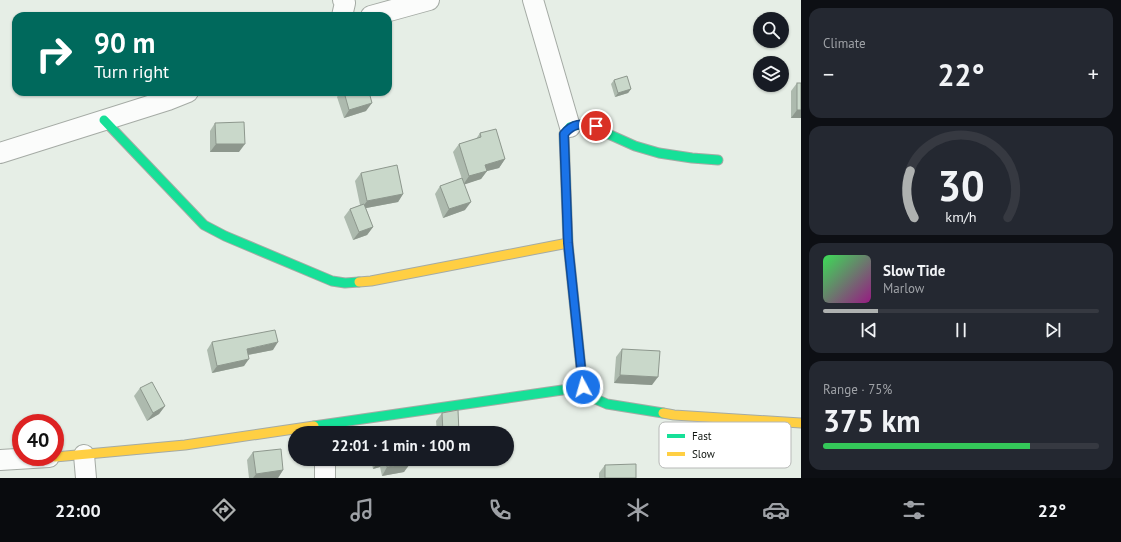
<!DOCTYPE html>
<html lang="en">
<head>
<meta charset="utf-8">
<style>
	:root { --surface:#171b24; --page:#242831; --text:#f1f3f6; --muted:#9ea1a6; --line:#363941; --accent:#aeb1b0 }
	body { margin:0; font-family:"PT Sans",sans-serif; background:var(--page); color:var(--text); height:100vh; display:flex; flex-direction:column; font-size:15px; white-space:nowrap }
	* { box-sizing:border-box; margin:0 }
	p { font-size:13px; color:var(--muted) }
	.icon { flex:none; width:22px; height:22px; fill:none; stroke:currentColor; stroke-width:2; stroke-linecap:round; stroke-linejoin:round }
	.map { position:relative; flex:1; overflow:hidden }
	.side { display:flex; flex-direction:column; gap:8px; padding:8px; background:#0d0f14; width:320px }
	.side>* { flex:none }
	.banner { position:absolute; left:12px; top:12px; width:380px; height:84px; border-radius:12px; box-shadow:0 1px 3px #0004; background:#00695c; color:#fff; overflow:hidden }
	.buttons { position:absolute; left:753px; top:12px; display:grid; gap:8px }
	.buttons a { display:grid; place-items:center; width:36px; height:36px; border-radius:50%; background:var(--surface); box-shadow:0 1px 3px #0004; font-size:20px }
	.speed { position:absolute; left:12px; top:414px; display:flex; gap:8px; font-size:20px; font-weight:700; text-align:center }
	.speed>* { display:grid; place-content:center; width:52px; height:52px; border-radius:50%; background:var(--surface); box-shadow:0 1px 3px #0004; line-height:1 }
	.speed .limit { border:6px solid #d22; background:#fff; color:#111 }
	.pin { position:absolute; display:grid; place-items:center; width:34px; height:34px; color:#fff; margin:-17px; border:2px solid #fff; border-radius:50%; box-shadow:0 1px 4px #0007 }
	.me { position:absolute; width:44px; margin:-22px; rotate:354deg; stroke-linejoin:round; filter:drop-shadow(0 0 3px #0008) }
	.turn { display:flex; align-items:center; gap:14px; height:84px; padding:0 16px; font-size:18px }
	.turn .icon { width:52px; height:52px; stroke-width:2.5 }
	.turn b { display:block; font-size:28px; line-height:34px }
	.big { font-size:30px; font-weight:800; line-height:1.1 }
	.side .card { flex:1; display:flex; flex-direction:column; justify-content:center; gap:6px; min-width:0; padding:0 14px; border-radius:12px; background:var(--page) }
	.side .dial { align-items:center; gap:0 }
	.dial svg { height:104px; overflow:visible; fill:none; stroke:var(--line); stroke-width:7; stroke-linecap:round; text-anchor:middle }
	.dial text { fill:var(--text); stroke:none }
	.song { display:flex; align-items:center; gap:12px }
	.cover { width:48px; height:48px; border-radius:6px; background:linear-gradient(135deg,hsl(130 70% 55%),hsl(310 70% 35%)) }
	.played { height:4px; border-radius:2px; background:linear-gradient(90deg,var(--accent) 20%,var(--line) 20%) }
	.keys { display:flex; justify-content:space-around; direction:ltr }
	.heat { display:flex; justify-content:space-between; align-items:center; font-size:22px; direction:ltr }
	.charge { height:6px; border-radius:3px; background:linear-gradient(90deg,#34c759 75%,var(--line) 0) }
	.trip { position:absolute; left:288px; top:426px; width:226px; height:40px; border-radius:20px; background:var(--surface); box-shadow:0 1px 3px #0004; font-weight:800; line-height:40px; text-align:center }
	.tabs { display:flex; height:64px; justify-content:space-around; align-items:center; background:#090b0e; color:var(--muted) }
	.tabs .icon { width:28px; height:28px }
	.tabs .active { color:var(--accent) }
	.tabs b { font-size:18px; color:var(--text) }
	main { display:flex; flex:1; min-height:0 }
	.map>svg:first-child { display:block }
	.lines { fill:none; stroke-linecap:round; stroke-linejoin:round }
	.street-casing { stroke:#a5aba5; stroke-width:22 }
	.fast-casing { stroke:#a5aba5; stroke-width:11 }
	.slow-casing { stroke:#a5aba5; stroke-width:11 }
	.street { stroke:#fbfcfb; stroke-width:20 }
	.fast { stroke:#16e098; stroke-width:9 }
	.slow { stroke:#ffcf43; stroke-width:9 }
	.wall { fill:#adbaae }
	.shaded-wall { fill:#8d978d }
	.building { fill:#c9d8ca; stroke:#8d978d }
	.route-casing { stroke:#114b97; stroke-width:10 }
	.route { stroke:#1a73e8; stroke-width:7 }
	.key { fill:#fff; stroke:#b7b9b7; stroke-width:1 }
	.key-label { font-size:11px; fill:#101510 }
</style>
</head>
<body>
<main>
<div class="map">
<svg width="801" height="478" viewBox="0 0 801 478">
	<rect width="100%" height="100%" fill="#e6eee6"/>
	<g class="lines">
		<defs>
			<g id="street">
				<polyline points="533,0 570,127"/>
				<polyline points="342,16 345,3 343,0"/>
				<polyline points="371,16 429,0"/>
				<polyline points="0,153 168,100 188,92"/>
				<polyline points="84,455 86,478"/>
				<polyline points="0,460 49,457"/>
				<polyline points="325,478 325,459"/>
			</g>
			<g id="fast">
				<polyline points="104,120 204,225 225,236 332,281 345,283 359,282"/>
				<polyline points="663,413 607,404 593,398 583,387 568,243 564,134 570,127 583,124 596,126 606,133 635,146 659,153 692,158 718,160"/>
				<polyline points="314,426 583,387"/>
			</g>
			<g id="slow">
				<polyline points="359,282 371,281 568,243"/>
				<polyline points="663,413 674,415 801,423"/>
				<polyline points="55,457 185,445 314,426"/>
			</g>
		</defs>
		<use href="#street" class="street-casing"/>
		<use href="#fast" class="fast-casing"/>
		<use href="#slow" class="slow-casing"/>
		<use href="#street" class="street"/>
		<use href="#fast" class="fast"/>
		<use href="#slow" class="slow"/>
	</g>
	<g class="wall">
		<polygon points="614,80 631,89 628,93 615,97 611,84"/>
		<polygon points="797,83 801,83 801,118 791,118 791,91"/>
		<polygon points="340,92 369,92 366,111 344,118 337,97"/>
		<polygon points="215,123 239,152 210,152 210,131"/>
		<polygon points="480,133 505,159 499,168 487,171 481,179 464,184 465,210 443,218 435,194 440,186 462,179 453,152 459,144 476,139"/>
		<polygon points="361,173 403,194 398,202 366,208 373,227 367,235 353,240 344,217 350,209 360,205 355,181"/>
		<polygon points="212,342 273,350 248,355 244,366 212,373 207,350"/>
		<polygon points="622,349 652,385 614,383 616,357"/>
		<polygon points="140,388 165,406 159,414 147,421 134,396"/>
		<polygon points="442,413 459,433 437,433 436,421"/>
		<polygon points="253,452 283,470 278,478 249,478 247,460"/>
		<polygon points="371,459 409,459 404,472 382,476 380,467 373,469"/>
		<polygon points="605,465 636,478 599,478 599,473"/>
	</g>
	<g class="shaded-wall">
		<polygon points="631,89 628,93 615,97 618,93"/>
		<polygon points="372,103 366,111 344,118 349,110"/>
		<polygon points="797,110 801,110 801,118 791,118"/>
		<polygon points="216,144 245,144 239,152 210,152"/>
		<polygon points="505,159 499,168 487,171 481,179 463,185 469,176 485,165"/>
		<polygon points="403,194 398,202 361,209 367,201"/>
		<polygon points="471,202 465,210 443,218 449,209"/>
		<polygon points="373,227 367,235 353,240 359,232"/>
		<polygon points="278,342 273,350 242,356 247,349"/>
		<polygon points="249,359 244,366 212,373 217,366"/>
		<polygon points="620,375 658,377 652,385 614,383"/>
		<polygon points="165,406 159,414 147,421 153,413"/>
		<polygon points="386,459 380,467 373,469 379,460"/>
		<polygon points="410,464 404,472 382,476 387,467"/>
		<polygon points="283,470 278,478 253,478 256,474"/>
	</g>
	<g class="building">
		<polygon points="627,76 631,89 618,93 614,80"/>
		<rect x="797" y="83" width="4" height="27"/>
		<polygon points="344,92 369,92 372,103 349,110"/>
		<polygon points="244,122 245,144 216,144 215,123"/>
		<polygon points="496,129 505,159 485,165 487,171 469,176 459,144 481,137 480,133"/>
		<polygon points="397,165 403,194 367,201 361,173"/>
		<polygon points="462,178 471,202 449,209 440,186"/>
		<polygon points="364,204 373,227 359,232 350,209"/>
		<polygon points="275,330 278,342 247,349 249,359 217,366 212,342"/>
		<polygon points="622,349 660,351 658,377 620,375"/>
		<polygon points="152,382 165,406 153,413 140,388"/>
		<polygon points="458,410 459,433 443,433 442,413"/>
		<polygon points="281,449 283,470 256,474 253,452"/>
		<polygon points="378,459 409,459 410,464 387,467 386,459 379,460"/>
		<polygon points="636,464 636,478 605,478 605,465"/>
	</g>
	<g class="lines">
		<defs>
			<path id="route" d="M583,387L568,243L564,134C574,122 582,124 596,126"/>
		</defs>
		<use href="#route" class="route-casing"/>
		<use href="#route" class="route"/>
	</g>
	<rect x="659" y="422" width="132" height="46" rx="6" class="key"/>
	<rect x="667" y="434" width="18" height="4" fill="#16e098"/>
	<rect x="667" y="452" width="18" height="4" fill="#ffcf43"/>
	<g class="key-label">
		<text x="692" y="440">Fast</text>
		<text x="692" y="458">Slow</text>
	</g>
</svg>
<div class="buttons">
<a><svg class="icon" aria-label="search" viewBox="0 0 24 24"><circle cx="10" cy="10" r="6"/><path d="M15 15l6 6"/></svg></a>
<a><svg class="icon" aria-label="layers" viewBox="0 0 24 24"><path d="M12 4l9 5-9 5-9-5zM3 14l9 5 9-5"/></svg></a>
</div>
<div class="speed"><div class="limit">40</div></div>
<div class="pin" style="left:596px;top:126px;background:#d93025"><svg class="icon" aria-label="arrive" viewBox="0 0 24 24"><path d="M6 21V4h12l-3 4 3 4H6"/></svg></div>
<svg class="me" style="left:583px;top:387px" viewBox="-20 -20 40 40"><circle r="17" fill="#1a73e8" stroke="#fff" stroke-width="3"/><path d="M0-11L8 9 0 5-8 9z" fill="#fff"/></svg>
<div class="trip">22:01 · 1 min · 100 m</div>
<div class="banner">
<div class="turn"><svg class="icon" aria-label="right" viewBox="0 0 24 24"><path d="M7 20v-9h11M14 6l5 5-5 5"/></svg><div><b>90 m</b>Turn right</div></div>
</div>
</div>
<section class="side">
<div class="card"><p>Climate</p>
<div class="heat"><a>−</a><b class="big">22°</b><a>+</a></div>
</div>
<div class="card dial"><svg viewBox="0 0 100 80">
<path d="M14 69A42 42 0 1 1 86 69"/>
<path d="M14 69A42 42 0 0 1 11 33" stroke="#aeb1b0"/>
<text x="50" y="56" font-size="32" font-weight="700">30</text>
<text x="50" y="72" font-size="11">km/h</text>
</svg></div>
<div class="card">
<div class="song"><i class="cover"></i><div><b>Slow Tide</b><p>Marlow</p></div></div>
<div class="played"></div>
<div class="keys"><svg class="icon" aria-label="previous" viewBox="0 0 24 24"><path d="M18 5L8 12l10 7zM5 5v14"/></svg><svg class="icon" aria-label="pause" viewBox="0 0 24 24"><path d="M8 5v14M16 5v14"/></svg><svg class="icon" aria-label="next" viewBox="0 0 24 24"><path d="M6 5l10 7-10 7zM19 5v14"/></svg></div>
</div>
<div class="card"><p>Range · 75%</p><b class="big">375 km</b><div class="charge"></div></div>
</section>
</main>
<nav class="tabs">
<b>22:00</b>
<svg class="icon active" aria-label="directions" viewBox="0 0 24 24"><path d="M12 3l9 9-9 9-9-9zM9 14v-3h6M13 9l2 2-2 2"/></svg>
<svg class="icon" aria-label="music" viewBox="0 0 24 24"><path d="M9 18V5l10-2v13"/><circle cx="6" cy="18" r="3"/><circle cx="16" cy="16" r="3"/></svg>
<svg class="icon" aria-label="phone" viewBox="0 0 24 24"><path d="M5 4h4l2 5-3 2q2 4 5 5l2-3 5 2v4C11 20 4 13 5 4z"/></svg>
<svg class="icon" aria-label="climate" viewBox="0 0 24 24"><path d="M12 3v18M4 7l16 10M4 17L20 7"/></svg>
<svg class="icon" aria-label="car" viewBox="0 0 24 24"><path d="M5 17H2v-5l4-1 3-4h7l3 4 3 1v5h-3M9 17h6M6 11h13"/><circle cx="7" cy="17" r="2"/><circle cx="17" cy="17" r="2"/></svg>
<svg class="icon" aria-label="filters" viewBox="0 0 24 24"><path d="M4 7h16M4 17h16"/><circle cx="9" cy="7" r="2"/><circle cx="15" cy="17" r="2"/></svg>
<b>22°</b>
</nav>
</body>
</html>
